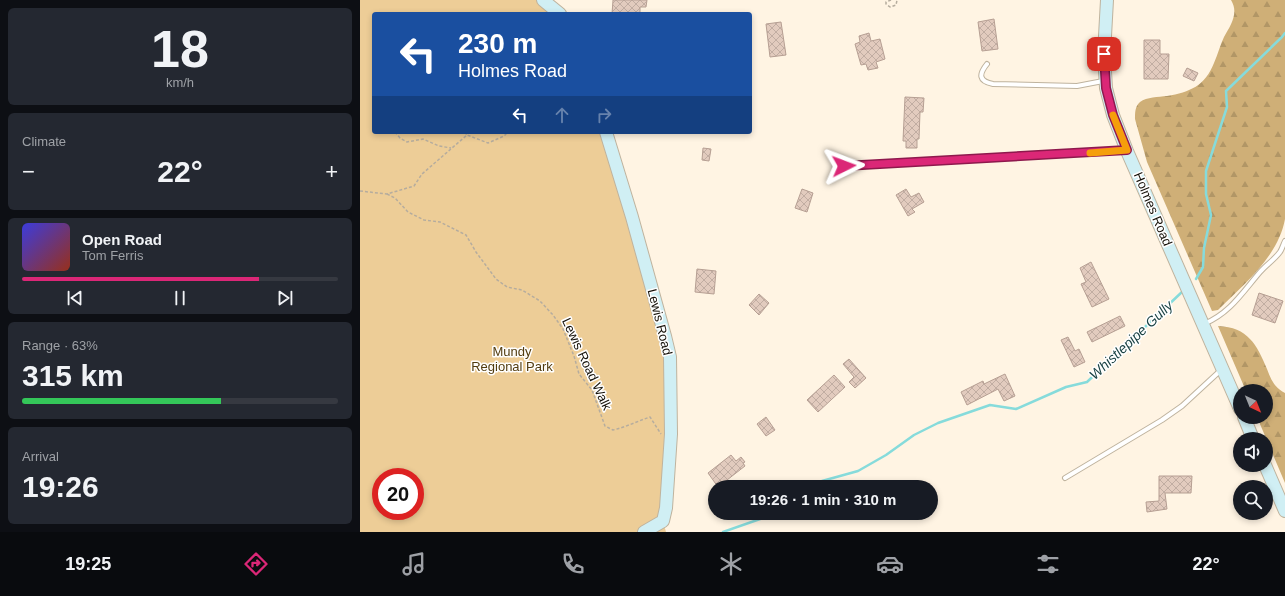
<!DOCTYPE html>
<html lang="en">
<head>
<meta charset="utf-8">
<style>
	:root { --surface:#171b24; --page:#242831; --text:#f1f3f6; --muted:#9ea1a6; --line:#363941; --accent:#db2777 }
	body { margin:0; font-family:Helvetica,sans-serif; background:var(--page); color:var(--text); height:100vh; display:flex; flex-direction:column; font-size:15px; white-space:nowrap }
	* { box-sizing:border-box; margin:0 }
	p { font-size:13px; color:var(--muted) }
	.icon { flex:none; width:22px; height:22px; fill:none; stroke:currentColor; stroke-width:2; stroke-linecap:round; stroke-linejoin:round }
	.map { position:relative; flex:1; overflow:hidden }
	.sheet { display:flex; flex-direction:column; gap:8px; padding:8px; background:#0d0f14; width:360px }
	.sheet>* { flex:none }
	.guide { position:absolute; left:12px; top:12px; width:380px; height:122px; border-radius:4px; box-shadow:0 2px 6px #0003; background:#1a4fa0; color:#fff; overflow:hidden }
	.needle { width:26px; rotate:137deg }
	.tools { position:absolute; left:873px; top:384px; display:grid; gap:8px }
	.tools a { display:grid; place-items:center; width:40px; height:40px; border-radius:50%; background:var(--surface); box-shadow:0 2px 6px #0003; font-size:20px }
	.speed { position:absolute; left:12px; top:468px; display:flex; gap:8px; font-size:20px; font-weight:700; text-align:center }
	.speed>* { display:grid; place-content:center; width:52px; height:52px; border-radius:50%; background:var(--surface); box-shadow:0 2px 6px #0003; line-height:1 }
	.speed .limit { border:6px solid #d22; background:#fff; color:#111 }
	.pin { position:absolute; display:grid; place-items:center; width:34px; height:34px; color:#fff; margin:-17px; border-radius:8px; box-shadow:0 2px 6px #0006 }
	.me { position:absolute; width:44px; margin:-22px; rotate:87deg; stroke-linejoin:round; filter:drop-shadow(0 0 3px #0008) }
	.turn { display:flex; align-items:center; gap:14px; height:84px; padding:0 20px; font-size:18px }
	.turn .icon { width:52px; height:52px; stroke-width:2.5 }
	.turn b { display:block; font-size:28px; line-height:34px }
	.lanes { display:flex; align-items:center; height:38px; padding:0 20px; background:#0003; justify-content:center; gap:20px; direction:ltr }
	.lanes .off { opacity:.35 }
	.big { font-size:30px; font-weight:800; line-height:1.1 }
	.sheet .card { flex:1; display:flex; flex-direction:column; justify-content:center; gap:6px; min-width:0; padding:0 14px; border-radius:6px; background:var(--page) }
	.sheet .dial { align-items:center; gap:0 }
	.dial b { font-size:52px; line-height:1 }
	.song { display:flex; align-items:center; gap:12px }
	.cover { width:48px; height:48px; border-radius:6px; background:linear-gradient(135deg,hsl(240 70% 55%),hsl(10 70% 35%)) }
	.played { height:4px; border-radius:2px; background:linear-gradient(90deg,var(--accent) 75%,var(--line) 75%) }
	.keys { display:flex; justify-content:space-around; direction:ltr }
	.heat { display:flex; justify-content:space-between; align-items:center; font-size:22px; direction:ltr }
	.charge { height:6px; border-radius:3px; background:linear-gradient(90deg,#34c759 63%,var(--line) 0) }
	.trip { position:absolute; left:348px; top:480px; width:230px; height:40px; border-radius:20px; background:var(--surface); box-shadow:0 2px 6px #0003; font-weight:800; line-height:40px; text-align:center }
	.tab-bar { display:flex; height:64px; justify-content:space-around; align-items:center; background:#090b0e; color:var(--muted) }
	.tab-bar .icon { width:28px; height:28px }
	.tab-bar .current { color:var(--accent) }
	.tab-bar b { font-size:18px; color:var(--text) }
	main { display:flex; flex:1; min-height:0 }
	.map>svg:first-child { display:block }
	.green { fill:#edcd97; fill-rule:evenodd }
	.forest { fill:url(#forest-firs) }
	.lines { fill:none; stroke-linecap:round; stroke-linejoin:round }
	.stream { stroke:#86dbdb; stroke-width:2.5 }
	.building { fill:url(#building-cross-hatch); stroke:#b69f93 }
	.lane-casing { stroke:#bfb39e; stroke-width:6 }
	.secondary-casing { stroke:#bfb39e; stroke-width:14 }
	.path { stroke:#b5ac9e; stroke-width:1.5; stroke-dasharray:3 2; stroke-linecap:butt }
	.lane { stroke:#fff; stroke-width:4 }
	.secondary { stroke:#d0eff4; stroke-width:12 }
	.route-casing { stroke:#8e194d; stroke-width:10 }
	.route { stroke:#db2777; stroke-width:7 }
	.slow { stroke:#f59e0b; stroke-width:7 }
	.labels { text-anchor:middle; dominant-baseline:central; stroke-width:3; stroke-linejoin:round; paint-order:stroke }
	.street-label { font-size:13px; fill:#151109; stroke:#fff }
	.park-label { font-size:13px; fill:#523c0f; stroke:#fff }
	.water-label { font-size:14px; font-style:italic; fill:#1b4344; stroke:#fff }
</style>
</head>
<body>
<main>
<section class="sheet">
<div class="card dial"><b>18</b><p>km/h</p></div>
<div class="card"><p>Climate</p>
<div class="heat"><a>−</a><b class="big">22°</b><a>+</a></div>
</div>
<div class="card">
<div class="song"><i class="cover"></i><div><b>Open Road</b><p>Tom Ferris</p></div></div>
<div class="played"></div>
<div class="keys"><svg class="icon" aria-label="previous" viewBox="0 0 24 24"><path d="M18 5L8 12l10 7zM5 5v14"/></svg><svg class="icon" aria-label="pause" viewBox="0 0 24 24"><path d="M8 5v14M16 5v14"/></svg><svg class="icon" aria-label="next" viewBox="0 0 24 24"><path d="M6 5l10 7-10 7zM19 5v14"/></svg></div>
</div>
<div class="card"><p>Range · 63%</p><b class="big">315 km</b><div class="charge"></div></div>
<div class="card"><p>Arrival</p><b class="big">19:26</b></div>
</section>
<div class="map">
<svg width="925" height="532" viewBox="0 0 925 532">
	<defs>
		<pattern id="forest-firs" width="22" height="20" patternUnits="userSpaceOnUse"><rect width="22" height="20" fill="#cfaf77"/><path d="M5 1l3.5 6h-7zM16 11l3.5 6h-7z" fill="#b19666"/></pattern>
		<pattern id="building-cross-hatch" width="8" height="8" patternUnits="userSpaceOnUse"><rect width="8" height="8" fill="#e2cbbe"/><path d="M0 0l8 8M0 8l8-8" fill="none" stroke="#c1ada2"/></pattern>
	</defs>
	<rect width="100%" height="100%" fill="#fff4e3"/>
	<path class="green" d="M0,0H184L200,14H14V132H246L310,357L303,521L306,532H0ZM21,477H55V511H21Z"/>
	<g class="forest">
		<path d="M871,0H925V219C918,257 884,284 858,310L852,311L787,162L775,119C775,113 775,106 780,102C787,97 798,97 807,96C830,92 845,86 854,63C858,54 860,45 864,37C871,25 879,13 871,0Z"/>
		<path d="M858,326C888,327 897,345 907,369C911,380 915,388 925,393V483L897,417H906V391H886Z"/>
	</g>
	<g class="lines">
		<g class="stream">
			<polyline points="836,279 843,267 844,248 851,215 846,194 846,171 867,107 866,91 922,37 925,33"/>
			<polyline points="454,487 462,481 498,471 526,455 554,435 578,423 630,405 656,409 706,387 727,382 823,291"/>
			<polyline points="363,532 417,513"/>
		</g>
	</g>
	<g class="building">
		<polygon points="253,0 287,0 286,7 280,7 280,14 252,14"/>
		<polygon points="634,19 638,49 622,51 618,22"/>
		<polygon points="421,22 426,55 410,57 406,24"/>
		<polygon points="509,33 511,41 520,39 525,59 516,62 518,68 508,70 506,64 501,65 495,44 500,42 499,36"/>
		<polygon points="784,40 800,40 800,54 809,54 808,79 784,79"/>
		<polygon points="827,68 838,73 834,81 823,76"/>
		<polygon points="545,97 564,98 563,112 560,112 559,139 557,139 557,148 546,148 546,141 543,141"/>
		<polygon points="343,148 351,149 349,161 342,160"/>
		<polygon points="442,189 453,193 447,212 435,208"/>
		<polygon points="546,189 551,197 559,193 564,202 552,209 555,212 548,216 536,195"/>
		<polygon points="731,262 749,299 732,307 721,284 726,282 720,268"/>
		<polygon points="337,269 356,271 354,294 335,292"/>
		<polygon points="899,293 923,301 915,323 892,315"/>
		<polygon points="399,294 409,303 399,315 389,305"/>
		<polygon points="760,316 765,326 732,342 727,332"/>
		<polygon points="708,337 715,351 719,349 725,362 714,367 701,340"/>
		<polygon points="489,359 506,378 495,388 489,382 494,377 483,364"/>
		<polygon points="645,374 655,396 644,401 638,389 607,405 601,392 623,381 624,384"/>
		<polygon points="474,375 485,387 458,412 447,400"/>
		<polygon points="406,417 415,430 406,436 397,424"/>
		<polygon points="371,455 376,461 381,457 385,462 383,463 385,466 358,487 348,473"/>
		<polygon points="799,476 832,476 831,493 805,493 807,509 787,512 786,502 799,501"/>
	</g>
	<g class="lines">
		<defs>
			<g id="lane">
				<path d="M627,64C619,74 618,81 633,84L717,86L743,81"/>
				<polyline points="485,166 765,151"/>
				<path d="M844,324C870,313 882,293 900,272C906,265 914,260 920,252C922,249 923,245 925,241"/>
				<polyline points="705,478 802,420 822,406 861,370"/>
			</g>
			<g id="secondary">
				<polyline points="183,0 200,14"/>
				<polyline points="747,0 744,54 746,88 753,115 767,151 880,409"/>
				<polyline points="246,132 272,217 305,336 310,357 311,434 306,508 303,521 284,532"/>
				<polyline points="884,417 893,439"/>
				<polyline points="905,465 925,511"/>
			</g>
		</defs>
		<use href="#lane" class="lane-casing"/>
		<use href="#secondary" class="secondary-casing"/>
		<g class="path">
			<polyline points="531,0 526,2 526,4 530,7 536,5 537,0"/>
			<polyline points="35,132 40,138 47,142 63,139 79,146 91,148"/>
			<polyline points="105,132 107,135"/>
			<polyline points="0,191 27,194 54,186 62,174 107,135 128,143 144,136 148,132"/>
			<path d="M27,194L35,198L48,212L64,220L80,222L106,235L116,252L136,279L147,287L162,290L180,301L193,315L203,329L214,356L219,374L232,390L245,426L253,430C266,427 278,421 290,417L301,434"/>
		</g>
		<use href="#lane" class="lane"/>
		<use href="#secondary" class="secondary"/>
	</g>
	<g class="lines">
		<defs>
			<polyline id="route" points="484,166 767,150 753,115 746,88 744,54"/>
		</defs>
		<use href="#route" class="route-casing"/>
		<use href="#route" class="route"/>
		<polyline class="slow" points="730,153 767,150 753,115"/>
	</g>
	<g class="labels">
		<g class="street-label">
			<text transform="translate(793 209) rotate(67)">Holmes Road</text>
			<text transform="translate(300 322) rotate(76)">Lewis Road</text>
			<text transform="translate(227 364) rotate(65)">Lewis Road Walk</text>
		</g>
		<g class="park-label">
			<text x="152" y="351">Mundy<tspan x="152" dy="15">Regional Park</tspan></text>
		</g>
		<g class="water-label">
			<text transform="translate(771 340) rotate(-43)">Whistlepipe Gully</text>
		</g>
	</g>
</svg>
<div class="tools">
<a><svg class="needle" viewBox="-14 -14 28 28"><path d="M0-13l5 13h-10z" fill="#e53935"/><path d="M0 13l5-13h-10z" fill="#9ea1a6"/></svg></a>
<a><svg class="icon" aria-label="sound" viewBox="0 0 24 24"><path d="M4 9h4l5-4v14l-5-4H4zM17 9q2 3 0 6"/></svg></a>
<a><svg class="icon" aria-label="search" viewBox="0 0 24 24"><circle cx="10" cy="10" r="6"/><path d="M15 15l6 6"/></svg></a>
</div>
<div class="speed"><div class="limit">20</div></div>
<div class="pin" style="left:744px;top:54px;background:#d93025"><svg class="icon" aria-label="arrive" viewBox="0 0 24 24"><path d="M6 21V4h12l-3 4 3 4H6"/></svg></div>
<svg class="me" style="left:484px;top:166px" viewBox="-20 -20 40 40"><path d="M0-17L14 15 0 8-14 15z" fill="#db2777" stroke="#fff" stroke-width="4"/></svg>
<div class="trip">19:26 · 1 min · 310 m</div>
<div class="guide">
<div class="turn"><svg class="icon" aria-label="left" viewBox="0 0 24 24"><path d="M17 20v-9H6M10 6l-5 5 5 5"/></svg><div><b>230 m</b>Holmes Road</div></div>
<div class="lanes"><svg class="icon" aria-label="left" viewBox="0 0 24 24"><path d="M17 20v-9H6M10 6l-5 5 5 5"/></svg><svg class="icon off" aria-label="ahead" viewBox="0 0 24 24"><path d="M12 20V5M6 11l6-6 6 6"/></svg><svg class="icon off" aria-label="right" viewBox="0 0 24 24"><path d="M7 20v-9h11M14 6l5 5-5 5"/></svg></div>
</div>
</div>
</main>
<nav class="tab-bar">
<b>19:25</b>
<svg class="icon current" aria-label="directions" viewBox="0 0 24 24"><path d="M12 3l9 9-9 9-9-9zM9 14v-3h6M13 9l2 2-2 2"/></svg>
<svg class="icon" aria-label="music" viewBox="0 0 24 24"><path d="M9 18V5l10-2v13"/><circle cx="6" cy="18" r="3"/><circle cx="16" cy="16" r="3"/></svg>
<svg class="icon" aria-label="phone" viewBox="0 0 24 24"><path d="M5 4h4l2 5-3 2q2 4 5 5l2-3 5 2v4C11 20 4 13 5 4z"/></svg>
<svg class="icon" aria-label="climate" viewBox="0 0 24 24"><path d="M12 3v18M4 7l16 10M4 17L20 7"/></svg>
<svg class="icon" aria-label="car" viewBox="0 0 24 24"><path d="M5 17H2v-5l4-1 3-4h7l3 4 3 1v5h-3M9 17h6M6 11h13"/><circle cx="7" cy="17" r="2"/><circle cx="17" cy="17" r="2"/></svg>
<svg class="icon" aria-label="filters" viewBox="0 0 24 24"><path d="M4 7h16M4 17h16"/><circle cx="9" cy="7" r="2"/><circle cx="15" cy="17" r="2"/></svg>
<b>22°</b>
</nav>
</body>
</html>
